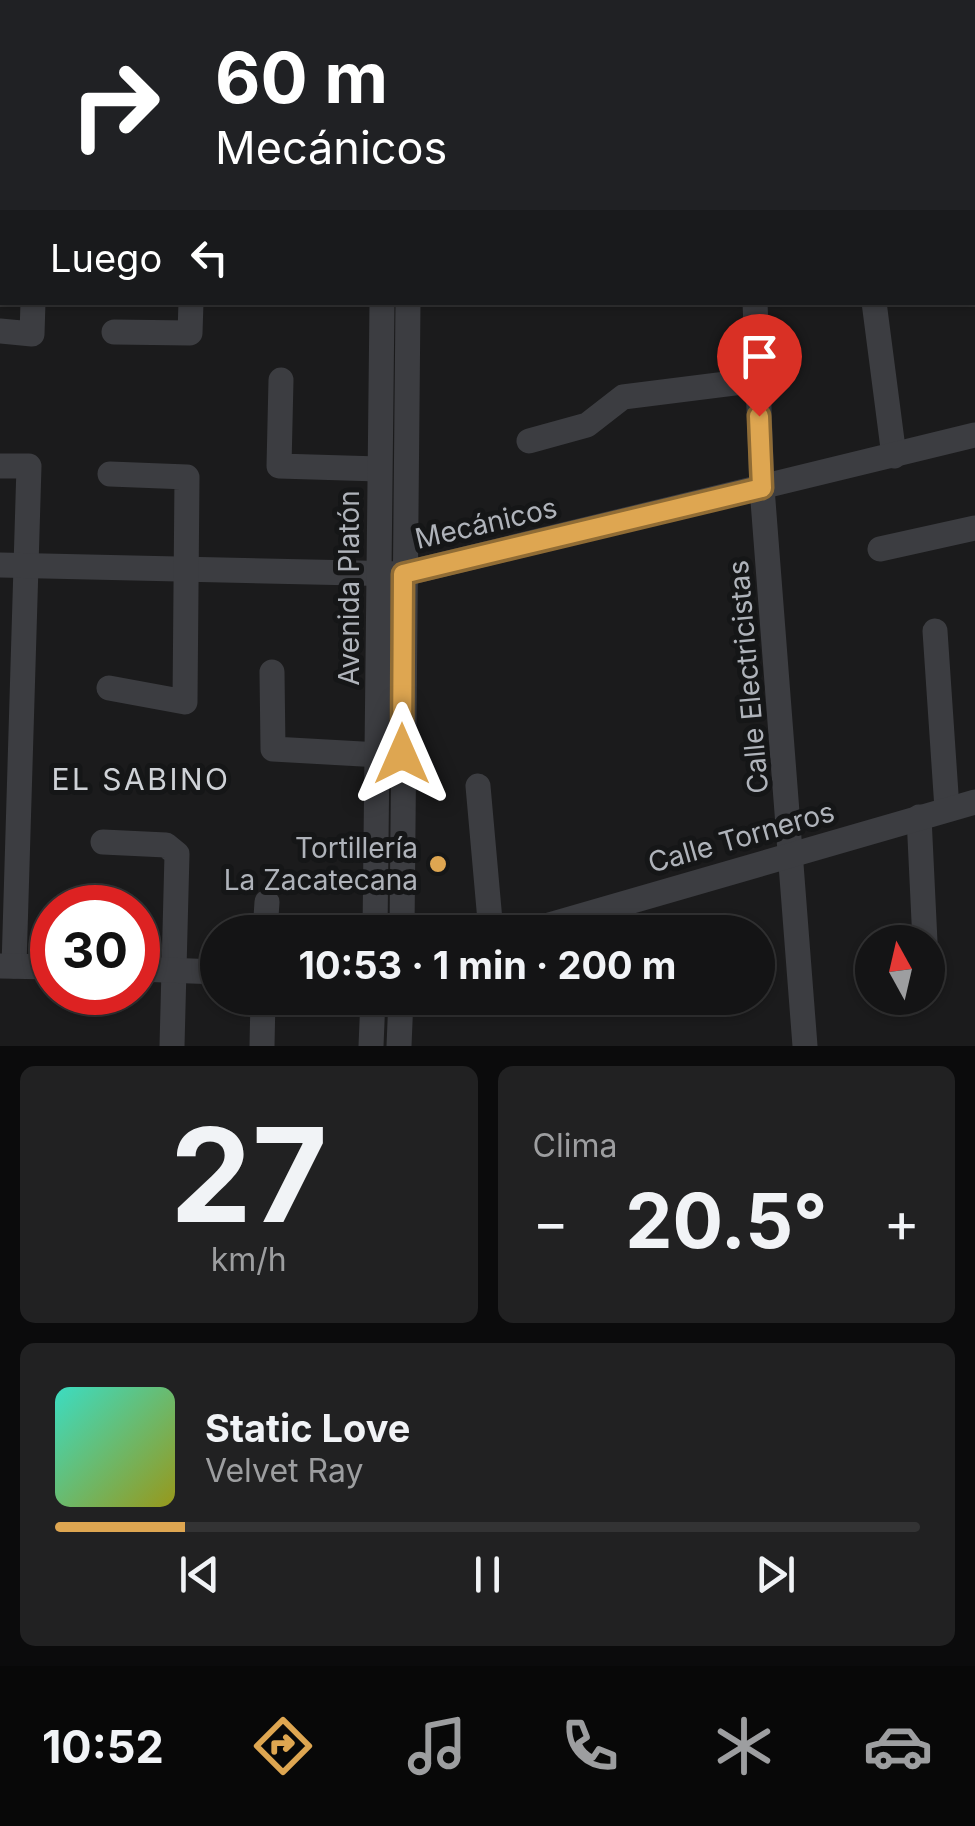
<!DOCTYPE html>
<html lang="es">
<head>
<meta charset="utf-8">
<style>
	:root { --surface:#141415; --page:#212122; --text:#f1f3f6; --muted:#9d9ea0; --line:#333334; --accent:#dea651 }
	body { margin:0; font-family:Inter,sans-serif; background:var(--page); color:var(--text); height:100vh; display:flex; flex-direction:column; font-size:38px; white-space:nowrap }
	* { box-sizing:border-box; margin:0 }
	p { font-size:32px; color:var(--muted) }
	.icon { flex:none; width:55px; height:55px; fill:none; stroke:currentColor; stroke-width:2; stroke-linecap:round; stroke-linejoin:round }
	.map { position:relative; height:1046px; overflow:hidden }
	.sheet { display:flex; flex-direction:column; gap:20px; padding:20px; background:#0b0b0c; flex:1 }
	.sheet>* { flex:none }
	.banner { position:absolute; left:0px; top:0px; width:975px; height:305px; box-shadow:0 2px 8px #0004,0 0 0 2px var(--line); background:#202124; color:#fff; overflow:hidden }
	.needle { width:65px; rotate:352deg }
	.fabs { position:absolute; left:855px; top:925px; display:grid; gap:20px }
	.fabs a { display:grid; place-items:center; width:90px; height:90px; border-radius:50%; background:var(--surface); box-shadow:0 2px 8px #0004,0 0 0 2px var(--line); font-size:50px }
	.speed { position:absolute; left:30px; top:885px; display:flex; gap:20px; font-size:50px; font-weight:700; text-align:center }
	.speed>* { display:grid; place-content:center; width:130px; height:130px; border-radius:50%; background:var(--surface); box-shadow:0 2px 8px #0004,0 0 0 2px var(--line); line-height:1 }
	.speed .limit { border:15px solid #d22; background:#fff; color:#111 }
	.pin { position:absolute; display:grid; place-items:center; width:85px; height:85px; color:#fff; margin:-102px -42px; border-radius:50% 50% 50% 0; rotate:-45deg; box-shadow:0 0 10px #0007 }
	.pin .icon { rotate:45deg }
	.me { position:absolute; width:110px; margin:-55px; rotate:0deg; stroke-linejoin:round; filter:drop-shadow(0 0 8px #0008) }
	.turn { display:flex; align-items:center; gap:35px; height:210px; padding:0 50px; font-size:45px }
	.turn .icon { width:130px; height:130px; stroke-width:2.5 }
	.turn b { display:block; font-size:70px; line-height:85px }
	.then { display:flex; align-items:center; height:95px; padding:0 50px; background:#0003; gap:20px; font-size:38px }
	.big { font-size:75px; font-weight:700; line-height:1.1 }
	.sheet .card { flex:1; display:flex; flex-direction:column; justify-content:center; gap:15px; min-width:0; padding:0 35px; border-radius:15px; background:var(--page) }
	.sheet .dial { align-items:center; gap:0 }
	.dial b { font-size:130px; line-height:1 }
	.song { display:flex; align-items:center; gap:30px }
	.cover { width:120px; height:120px; border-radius:15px; background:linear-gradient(135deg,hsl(170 70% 55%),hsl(60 70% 35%)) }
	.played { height:10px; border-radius:5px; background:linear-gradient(90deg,var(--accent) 15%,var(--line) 15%) }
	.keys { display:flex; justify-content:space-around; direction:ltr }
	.heat { display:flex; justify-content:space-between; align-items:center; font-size:55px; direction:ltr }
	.sheet .tiles { flex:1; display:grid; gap:20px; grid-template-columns:1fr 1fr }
	.card:last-child { grid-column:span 2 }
	.trip { position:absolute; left:200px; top:915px; width:575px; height:100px; border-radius:50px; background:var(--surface); box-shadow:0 2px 8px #0004,0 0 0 2px var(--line); font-weight:700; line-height:100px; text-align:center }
	.tab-bar { display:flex; height:160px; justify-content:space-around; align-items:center; background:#080808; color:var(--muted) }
	.tab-bar .icon { width:70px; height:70px }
	.tab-bar .active { color:var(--accent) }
	.tab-bar b { font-size:45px; color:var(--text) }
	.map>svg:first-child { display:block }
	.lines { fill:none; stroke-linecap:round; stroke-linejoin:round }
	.minor { stroke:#3c3d41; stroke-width:25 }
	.route-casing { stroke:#906c35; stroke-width:25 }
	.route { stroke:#dea651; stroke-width:18 }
	.poi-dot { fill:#dea651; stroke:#151617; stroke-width:4 }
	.labels { text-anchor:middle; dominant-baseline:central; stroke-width:10; stroke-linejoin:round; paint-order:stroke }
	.street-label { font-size:28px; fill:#afb3ba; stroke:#151617 }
	.poi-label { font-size:28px; fill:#afb3ba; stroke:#151617; text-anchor:end }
	.neighbourhood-label { font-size:30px; letter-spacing:2.5px; fill:#cfd2d7; stroke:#151617 }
</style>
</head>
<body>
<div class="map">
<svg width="975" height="1046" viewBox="0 0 975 1046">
	<rect width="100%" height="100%" fill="#1b1b1c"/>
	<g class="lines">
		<g class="minor">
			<polyline points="21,0 22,2"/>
			<polyline points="105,0 106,2"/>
			<polyline points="265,0 265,2"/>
			<polyline points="369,0 369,2"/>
			<polyline points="390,0 391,2"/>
			<polyline points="456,0 456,2"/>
			<polyline points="735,0 735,2"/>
			<polyline points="0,84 2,83"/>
			<polyline points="972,175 975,174"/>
			<polyline points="0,254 2,254"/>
			<polyline points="755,302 762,488 805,1046"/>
			<polyline points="874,302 894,456"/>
			<polyline points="0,331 32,334 33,302"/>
			<polyline points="114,332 190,333 191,302"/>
			<polyline points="281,380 279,466 379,469"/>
			<polyline points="529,441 587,425 623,397 758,380"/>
			<polyline points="0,466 29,466 14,966"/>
			<polyline points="880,549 975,528"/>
			<polyline points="0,565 403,574 975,435"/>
			<polyline points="935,631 947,809"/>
			<polyline points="272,672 273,749 380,755"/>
			<polyline points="109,688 185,702 187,477 110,474"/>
			<polyline points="478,786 491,932"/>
			<polyline points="919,817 925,942"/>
			<polyline points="103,842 166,845 177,854 172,1046"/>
			<polyline points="265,932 267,902"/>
			<polyline points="375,932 382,302"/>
			<polyline points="402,932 408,302"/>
			<polyline points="525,932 975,802"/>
			<polyline points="0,966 52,967"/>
			<polyline points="138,969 218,972"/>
			<polyline points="262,1046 263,998"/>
			<polyline points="371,1046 373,998"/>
			<polyline points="399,1046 401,998"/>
		</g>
	</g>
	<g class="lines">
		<defs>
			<polyline id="route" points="402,754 403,574 762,488 759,416"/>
		</defs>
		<use href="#route" class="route-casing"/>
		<use href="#route" class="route"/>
	</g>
	<circle class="poi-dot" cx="438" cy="864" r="10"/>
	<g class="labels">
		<g class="street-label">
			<text transform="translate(486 523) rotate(-13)">Mecánicos</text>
			<text transform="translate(349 588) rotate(-90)">Avenida Platón</text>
			<text transform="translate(748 677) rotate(-95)">Calle Electricistas</text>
			<text transform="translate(741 837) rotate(-16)">Calle Torneros</text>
		</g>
		<g class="poi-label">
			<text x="418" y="848">Tortillería<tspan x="418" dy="32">La Zacatecana</tspan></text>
		</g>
		<g class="neighbourhood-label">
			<text x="141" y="779">EL SABINO</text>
		</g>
	</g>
</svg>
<div class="fabs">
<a><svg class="needle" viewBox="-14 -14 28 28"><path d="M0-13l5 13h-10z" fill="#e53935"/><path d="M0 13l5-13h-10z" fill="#9d9ea0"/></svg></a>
</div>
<div class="speed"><div class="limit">30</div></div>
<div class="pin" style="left:759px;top:416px;background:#d93025"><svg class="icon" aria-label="arrive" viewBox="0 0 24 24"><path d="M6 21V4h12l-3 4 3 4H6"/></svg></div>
<svg class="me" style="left:402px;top:754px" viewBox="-20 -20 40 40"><path d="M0-17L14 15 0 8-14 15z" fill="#dea651" stroke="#fff" stroke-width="4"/></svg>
<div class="trip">10:53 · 1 min · 200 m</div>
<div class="banner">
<div class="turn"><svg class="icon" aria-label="right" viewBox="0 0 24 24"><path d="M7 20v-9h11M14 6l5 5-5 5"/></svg><div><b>60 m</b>Mecánicos</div></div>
<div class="then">Luego<svg class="icon" aria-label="left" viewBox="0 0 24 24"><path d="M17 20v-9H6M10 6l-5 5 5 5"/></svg></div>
</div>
</div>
<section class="sheet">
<div class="tiles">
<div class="card dial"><b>27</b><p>km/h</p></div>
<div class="card"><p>Clima</p>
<div class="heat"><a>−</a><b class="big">20.5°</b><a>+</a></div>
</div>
<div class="card">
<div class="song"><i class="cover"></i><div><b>Static Love</b><p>Velvet Ray</p></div></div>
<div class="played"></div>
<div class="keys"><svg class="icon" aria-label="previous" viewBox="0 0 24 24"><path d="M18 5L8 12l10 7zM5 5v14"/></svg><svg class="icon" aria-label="pause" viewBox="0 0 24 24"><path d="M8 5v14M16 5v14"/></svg><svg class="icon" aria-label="next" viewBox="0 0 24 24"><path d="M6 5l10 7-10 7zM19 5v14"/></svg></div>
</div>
</div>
</section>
<nav class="tab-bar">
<b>10:52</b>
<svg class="icon active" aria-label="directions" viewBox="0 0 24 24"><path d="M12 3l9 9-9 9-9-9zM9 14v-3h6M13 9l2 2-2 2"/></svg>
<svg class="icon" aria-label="music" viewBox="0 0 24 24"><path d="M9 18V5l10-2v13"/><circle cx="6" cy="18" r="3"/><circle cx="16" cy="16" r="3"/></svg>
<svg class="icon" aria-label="phone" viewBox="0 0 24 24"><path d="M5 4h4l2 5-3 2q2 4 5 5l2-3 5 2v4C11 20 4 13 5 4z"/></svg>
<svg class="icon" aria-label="climate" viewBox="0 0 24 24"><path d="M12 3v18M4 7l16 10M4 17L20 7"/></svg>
<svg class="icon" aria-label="car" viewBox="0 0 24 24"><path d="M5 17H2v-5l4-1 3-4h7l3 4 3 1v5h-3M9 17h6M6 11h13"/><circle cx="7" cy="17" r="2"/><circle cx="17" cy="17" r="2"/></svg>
</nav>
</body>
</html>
